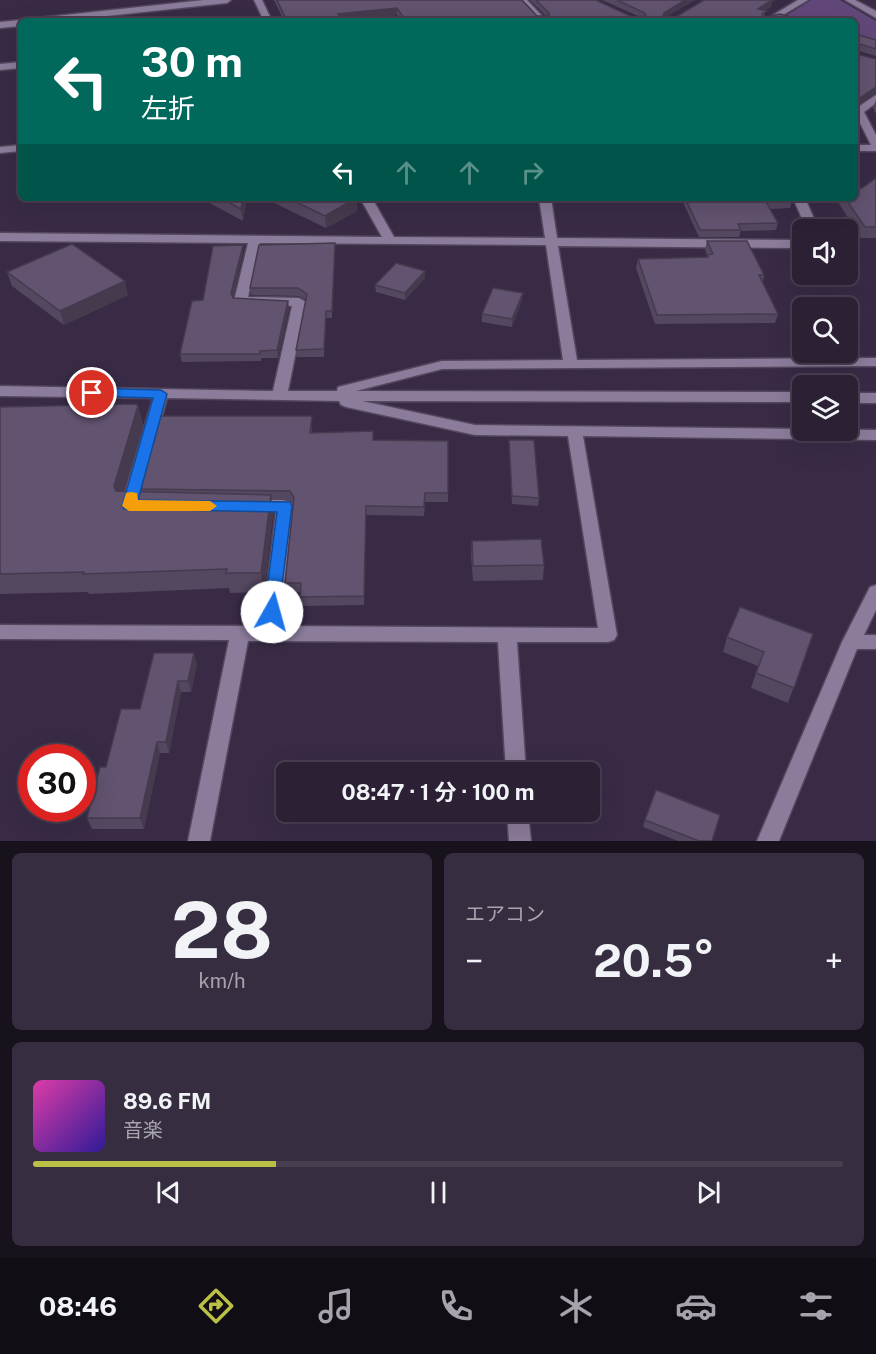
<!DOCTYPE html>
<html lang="ja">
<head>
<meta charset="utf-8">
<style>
	:root { --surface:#2b2034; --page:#372d40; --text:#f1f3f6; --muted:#a6a3ac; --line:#473e4f; --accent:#bac045 }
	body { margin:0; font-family:"Public Sans","Noto Sans JP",sans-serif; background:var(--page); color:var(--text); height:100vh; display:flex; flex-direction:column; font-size:22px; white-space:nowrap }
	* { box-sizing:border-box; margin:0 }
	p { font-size:20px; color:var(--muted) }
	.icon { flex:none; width:33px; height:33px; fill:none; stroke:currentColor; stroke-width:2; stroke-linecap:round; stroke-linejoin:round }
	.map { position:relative; height:841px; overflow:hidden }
	.sheet { display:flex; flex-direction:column; gap:12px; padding:12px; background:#18121d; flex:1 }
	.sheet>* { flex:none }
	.hud { position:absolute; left:18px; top:18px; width:840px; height:183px; border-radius:9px; box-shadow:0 6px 24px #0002,0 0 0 2px var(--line); background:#00695c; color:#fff; overflow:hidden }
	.fabs { position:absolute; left:792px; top:219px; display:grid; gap:12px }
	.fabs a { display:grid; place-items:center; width:66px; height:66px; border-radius:9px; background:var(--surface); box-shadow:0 6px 24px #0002,0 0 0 2px var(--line); font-size:30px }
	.speed { position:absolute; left:18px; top:744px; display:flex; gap:12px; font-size:30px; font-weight:700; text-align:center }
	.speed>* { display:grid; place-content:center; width:78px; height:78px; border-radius:50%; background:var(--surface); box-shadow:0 6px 24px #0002,0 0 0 2px var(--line); line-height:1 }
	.speed .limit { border:9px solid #d22; background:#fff; color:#111 }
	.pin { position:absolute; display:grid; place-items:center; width:51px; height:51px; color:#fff; margin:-26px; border:3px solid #fff; border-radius:50%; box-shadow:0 2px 6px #0007 }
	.me { position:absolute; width:66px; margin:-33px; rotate:7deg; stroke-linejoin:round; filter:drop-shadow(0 0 4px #0008) }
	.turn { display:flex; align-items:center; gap:21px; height:126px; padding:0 24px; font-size:27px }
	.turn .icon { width:78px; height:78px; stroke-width:2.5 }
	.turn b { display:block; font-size:42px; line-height:51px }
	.lanes { display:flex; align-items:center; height:57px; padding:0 24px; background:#0003; justify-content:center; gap:30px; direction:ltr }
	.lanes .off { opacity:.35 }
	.big { font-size:45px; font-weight:700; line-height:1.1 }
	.sheet .tile { flex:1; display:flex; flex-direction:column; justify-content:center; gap:9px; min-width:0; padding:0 21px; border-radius:9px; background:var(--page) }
	.sheet .dial { align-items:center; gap:0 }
	.dial b { font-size:78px; line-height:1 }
	.song { display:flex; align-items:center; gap:18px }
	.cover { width:72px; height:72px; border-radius:9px; background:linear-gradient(135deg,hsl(320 70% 55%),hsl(250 70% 35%)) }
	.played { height:6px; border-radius:3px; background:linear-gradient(90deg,var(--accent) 30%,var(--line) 30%) }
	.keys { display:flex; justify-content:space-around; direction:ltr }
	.heat { display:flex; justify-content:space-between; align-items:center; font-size:33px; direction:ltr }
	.sheet .tiles { flex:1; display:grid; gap:12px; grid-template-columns:1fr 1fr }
	.tile:last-child { grid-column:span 2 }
	.trip { position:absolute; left:276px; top:762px; width:324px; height:60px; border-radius:9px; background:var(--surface); box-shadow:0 6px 24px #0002,0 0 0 2px var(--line); font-weight:700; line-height:60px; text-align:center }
	.dock { display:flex; height:96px; justify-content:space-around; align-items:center; background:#110d15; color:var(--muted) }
	.dock .icon { width:42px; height:42px }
	.dock .current { color:var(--accent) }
	.dock b { font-size:27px; color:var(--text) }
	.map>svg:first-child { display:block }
	.green { fill:#62487a }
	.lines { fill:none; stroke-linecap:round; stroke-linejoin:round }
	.minor-casing { stroke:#53475e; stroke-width:3 }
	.minor { fill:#8b7c9b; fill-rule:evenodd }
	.wall { fill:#544760 }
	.shaded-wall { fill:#453a4e }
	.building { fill:#625370; stroke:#453a4e; stroke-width:1.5 }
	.route { fill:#1a73e8; stroke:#114b97; stroke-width:1.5 }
	.slow { fill:#f59e0b }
</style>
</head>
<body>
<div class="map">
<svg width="876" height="841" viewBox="0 0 876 841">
	<rect width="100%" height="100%" fill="#392b46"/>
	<polygon class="green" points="811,0 840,0 876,21 876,46 855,40 855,21 779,20"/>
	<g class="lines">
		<defs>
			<g id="minor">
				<polygon points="204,0 231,0 227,3 61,21 33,21 37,18"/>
				<polygon points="254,0 262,0 272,21 264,21"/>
				<polygon points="518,0 527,0 547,21 538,21"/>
				<polygon points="798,0 808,0 773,21 763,21"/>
				<polygon points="845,0 855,0 876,11 876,18"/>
				<polygon points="21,20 24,21 21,21 21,26 0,28 0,22"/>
				<polygon points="21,62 21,68 0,70 0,64"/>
				<polygon points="876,95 876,103 864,112 876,135 876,151 855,151 855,145 871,145 855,113 855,106 858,107"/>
				<polygon points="21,145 21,151 0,153 0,147"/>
				<path d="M360,198H372L394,237L545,238L539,198H551L557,238L802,240V248L558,246L577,360L876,358V366L442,369L356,391L802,392V402L362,401L475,425L876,430V440L583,436L617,635L614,640L608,642H517L526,772H506L498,642L248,641L210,841H188L229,640L0,639V625L262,626L276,512L247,510L245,506L247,502C259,498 279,498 291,502L293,506L280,626L598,628L568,436L475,435L346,407L341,405L339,401L167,398L138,502L141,506L139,510H123L121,506L153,398L0,396V386L273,391L292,306L236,304L234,301L248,243L0,241V233L382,237ZM260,243L546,245L563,360L442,361L338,387L337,391H288L306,302L299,298L248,297Z"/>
				<polygon points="793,198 805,198 819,230 807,230"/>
				<rect x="848" y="393" width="28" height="10"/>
				<polygon points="876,585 876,610 864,635 876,635 876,649 857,649 779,841 757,841 842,642 870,587"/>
				<polygon points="507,812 528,812 531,841 509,841"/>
			</g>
		</defs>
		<use href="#minor" class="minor-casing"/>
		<use href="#minor" class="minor"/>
	</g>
	<g class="wall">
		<polygon points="274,0 522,0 537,16 546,16 530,0 596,0 632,17 638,16 602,0 695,0 667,16 676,17 704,0 775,0 772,2 771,7 765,10 765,17 805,21 402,21 397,15 342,21 284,21"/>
		<polygon points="855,34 876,40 876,56 855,50 856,54 876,59 876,93 858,105 855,104"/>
		<polygon points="876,100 876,114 873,108"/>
		<polygon points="876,178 876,238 861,238 836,199 855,198 862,188"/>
		<polygon points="200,198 247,198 243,221"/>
		<polygon points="264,198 356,198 357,211 326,228"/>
		<polygon points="681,198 790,198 792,201 790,208 769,209 778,223 776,230 741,231 739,237 699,237"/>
		<polygon points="707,241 764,275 763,283 778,314 775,323 655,324 636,268 638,259 707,257 707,255 705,249"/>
		<polygon points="243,245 243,252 233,298 289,308 278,358 261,358 261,361 182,362 180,354"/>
		<polygon points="335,250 332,318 326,318 324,357 297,357 296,350 306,300 299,296 251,295 250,288"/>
		<polygon points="425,271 425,278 405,300 376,292 375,285"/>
		<polygon points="7,272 128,295 64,325 12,286"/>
		<polygon points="522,300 512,327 482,322 482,314"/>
		<polygon points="138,406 143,425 123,492 141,492 140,489 312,416 312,433 373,440 448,441 448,502 425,502 424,516 366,515 364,605 301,606 300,592 286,592 285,583 293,504 291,500 271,500 273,514 264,592 230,593 229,588 89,594 88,592 0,594 0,407"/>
		<polygon points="509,440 539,498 538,506 512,504 509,447"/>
		<polygon points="472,541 544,565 543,580 473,581 471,556"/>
		<polygon points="813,634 788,703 751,688 758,666 723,652 727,637"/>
		<polygon points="197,664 191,692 181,692 169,753 160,753 144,829 92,829 87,818 106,767 140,709"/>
		<polygon points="645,820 712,841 678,841 643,827"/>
	</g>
	<g class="shaded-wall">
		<polygon points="685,0 695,0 663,19 664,13"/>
		<polygon points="767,0 775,0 772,2 771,7 757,15 758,9"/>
		<polygon points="397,8 397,15 339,21 338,14"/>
		<polygon points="876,87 876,93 858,105 860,98"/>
		<polygon points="243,198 247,198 243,221 241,209"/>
		<polygon points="356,198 357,211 326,228 325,216"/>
		<polygon points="243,245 243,252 232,300 231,293"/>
		<polygon points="425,271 425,278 405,300 405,293"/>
		<polygon points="125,281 128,295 64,325 60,311"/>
		<polygon points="523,293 522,300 512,327 512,319"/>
		<polygon points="288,301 289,308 278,358 277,350"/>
		<polygon points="138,406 143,425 119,505 114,486"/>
		<polygon points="312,416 312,425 311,441 310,433"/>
		<polygon points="271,495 273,514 264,592 261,573"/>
		<polygon points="194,653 197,664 191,692 188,681"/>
		<polygon points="178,681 181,692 169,753 166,742"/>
		<polygon points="157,742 160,753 144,829 140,818"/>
	</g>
	<g class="building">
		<polygon points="277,0 522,0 537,16 549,16 549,13 536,0 596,0 632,17 646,16 645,13 617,0 685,0 664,13 663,16 676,17 704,0 772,0 758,9 767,11 762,14 764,17 780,14 805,21 406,21 397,8 338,14 342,21 287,21"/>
		<polygon points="855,34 876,40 876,49 857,43 855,45"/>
		<polygon points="855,48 856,54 876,59 876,87 860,98 855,97 855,101"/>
		<polygon points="18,73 21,73 21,114 20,114"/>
		<polygon points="876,178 876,227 865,227 845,198 855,198 855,188 862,188"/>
		<polygon points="221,198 243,198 241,209"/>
		<polygon points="288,198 356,198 325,216"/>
		<polygon points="685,198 790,198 792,201 766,202 778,223 738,224 741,230 700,230"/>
		<polygon points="707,241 747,241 764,275 759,275 778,314 657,315 638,259 708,257 707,255 713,254"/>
		<polygon points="335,243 332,311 326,311 324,349 296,350 307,294 298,288 250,288 259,245"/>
		<polygon points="72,244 125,281 60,311 7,272"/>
		<polygon points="243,245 231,293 233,298 288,301 277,350 260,351 260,354 180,354 192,301 203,300 213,246"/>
		<polygon points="396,263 425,271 405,293 375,285"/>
		<polygon points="493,288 523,293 512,319 482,314"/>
		<polygon points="136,404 138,406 114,486 116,491 271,495 261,573 226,573 227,569 83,574 84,572 0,574 0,407"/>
		<polygon points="160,416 312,416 310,433 373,431 373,440 448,441 448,493 425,493 424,507 366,506 364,596 300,597 301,583 285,583 294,497 290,491 140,489"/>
		<polygon points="509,440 534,440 539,498 512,496"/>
		<polygon points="541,539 544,565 473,566 472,541"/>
		<polygon points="740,607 813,634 794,688 756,673 764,652 727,637"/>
		<polygon points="154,653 194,653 188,681 178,681 166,742 157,742 140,818 87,818 100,767 106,767 121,709 140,709"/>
		<polygon points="656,790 720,815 712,841 699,841 645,820"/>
	</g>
	<polygon class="route" points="92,388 161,390 167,394 138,500 290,502 292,506 278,617 266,617 264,612 277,512 124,509 122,506 153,398 87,396 87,390"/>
	<polygon class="slow" points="131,492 137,493 138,500 210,501 217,506 210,511 129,511 122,506 126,493"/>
</svg>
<div class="fabs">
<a><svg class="icon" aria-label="sound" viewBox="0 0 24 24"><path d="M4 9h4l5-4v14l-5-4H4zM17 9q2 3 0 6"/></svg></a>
<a><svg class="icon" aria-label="search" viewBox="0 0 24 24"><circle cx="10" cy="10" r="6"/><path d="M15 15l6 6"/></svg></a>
<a><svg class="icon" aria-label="layers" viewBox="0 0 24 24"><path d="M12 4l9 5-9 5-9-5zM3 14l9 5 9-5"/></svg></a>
</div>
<div class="speed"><div class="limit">30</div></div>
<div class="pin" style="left:92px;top:393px;background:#d93025"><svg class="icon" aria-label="arrive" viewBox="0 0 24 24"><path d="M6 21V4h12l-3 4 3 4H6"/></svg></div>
<svg class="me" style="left:272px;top:612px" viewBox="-20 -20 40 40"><circle r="19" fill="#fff"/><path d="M0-13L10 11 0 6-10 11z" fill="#1a73e8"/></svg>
<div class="trip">08:47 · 1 分 · 100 m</div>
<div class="hud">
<div class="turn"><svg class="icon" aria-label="left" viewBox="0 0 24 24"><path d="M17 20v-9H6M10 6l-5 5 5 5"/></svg><div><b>30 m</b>左折</div></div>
<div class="lanes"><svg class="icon" aria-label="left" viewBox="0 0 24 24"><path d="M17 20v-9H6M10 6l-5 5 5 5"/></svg><svg class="icon off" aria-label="ahead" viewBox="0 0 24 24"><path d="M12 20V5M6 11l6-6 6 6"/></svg><svg class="icon off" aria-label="ahead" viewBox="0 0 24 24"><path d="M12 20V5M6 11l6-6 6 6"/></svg><svg class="icon off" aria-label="right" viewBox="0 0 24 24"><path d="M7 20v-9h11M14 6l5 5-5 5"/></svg></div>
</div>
</div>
<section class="sheet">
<div class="tiles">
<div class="tile dial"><b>28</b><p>km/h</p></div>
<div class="tile"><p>エアコン</p>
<div class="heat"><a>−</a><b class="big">20.5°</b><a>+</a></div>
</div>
<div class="tile">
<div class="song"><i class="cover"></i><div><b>89.6 FM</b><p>音楽</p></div></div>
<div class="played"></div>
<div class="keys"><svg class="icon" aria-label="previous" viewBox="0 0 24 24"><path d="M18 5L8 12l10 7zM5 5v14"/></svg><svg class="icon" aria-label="pause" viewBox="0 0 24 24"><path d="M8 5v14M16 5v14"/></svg><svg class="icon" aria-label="next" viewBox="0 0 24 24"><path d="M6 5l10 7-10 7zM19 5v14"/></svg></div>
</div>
</div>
</section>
<nav class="dock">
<b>08:46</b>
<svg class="icon current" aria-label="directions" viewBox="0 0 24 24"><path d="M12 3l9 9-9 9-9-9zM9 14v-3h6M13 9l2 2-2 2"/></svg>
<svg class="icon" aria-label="music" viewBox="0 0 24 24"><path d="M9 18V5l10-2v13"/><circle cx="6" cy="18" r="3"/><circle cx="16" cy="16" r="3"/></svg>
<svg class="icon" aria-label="phone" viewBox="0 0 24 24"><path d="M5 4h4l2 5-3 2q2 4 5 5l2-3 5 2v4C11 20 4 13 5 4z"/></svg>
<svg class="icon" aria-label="climate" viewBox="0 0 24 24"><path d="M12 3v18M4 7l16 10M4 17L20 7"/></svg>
<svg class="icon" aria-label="car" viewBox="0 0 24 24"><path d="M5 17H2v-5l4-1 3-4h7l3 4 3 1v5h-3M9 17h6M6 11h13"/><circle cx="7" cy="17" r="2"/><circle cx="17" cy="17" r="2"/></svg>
<svg class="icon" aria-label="filters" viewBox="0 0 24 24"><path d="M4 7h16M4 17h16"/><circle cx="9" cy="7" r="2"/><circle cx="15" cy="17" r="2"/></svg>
</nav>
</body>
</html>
